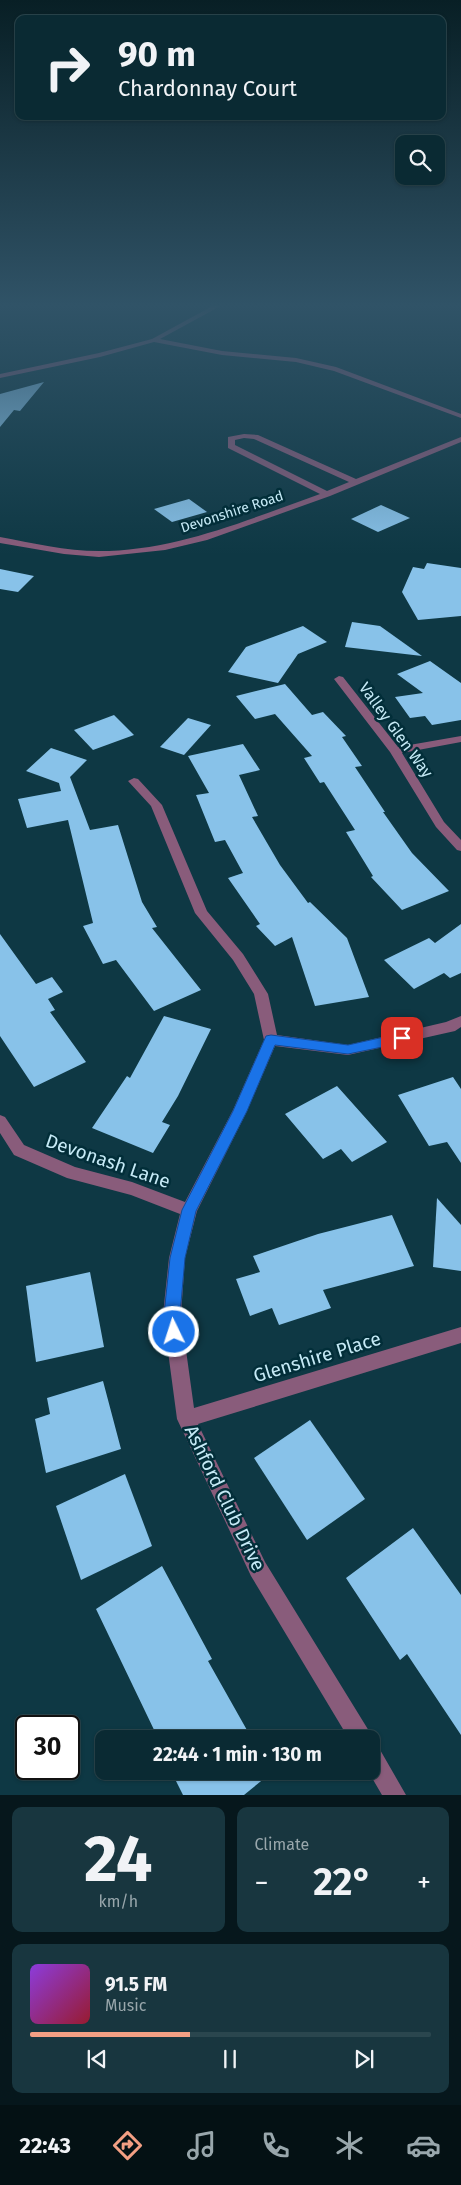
<!DOCTYPE html>
<html lang="en">
<head>
<meta charset="utf-8">
<style>
	:root { --surface:#0a2a33; --page:#18363f; --text:#f1f3f6; --muted:#99a7ac; --line:#2a464e; --accent:#f39f83 }
	body { margin:0; font-family:"Fira Sans",sans-serif; background:var(--page); color:var(--text); height:100vh; display:flex; flex-direction:column; font-size:19px; white-space:nowrap }
	* { box-sizing:border-box; margin:0 }
	p { font-size:16px; color:var(--muted) }
	.icon { flex:none; width:28px; height:28px; fill:none; stroke:currentColor; stroke-width:2; stroke-linecap:round; stroke-linejoin:round }
	.map { position:relative; height:1795px; overflow:hidden }
	.sheet { display:flex; flex-direction:column; gap:12px; padding:12px; background:#06171c; flex:1 }
	.sheet>* { flex:none }
	.top-card { position:absolute; left:15px; top:15px; width:431px; height:105px; border-radius:10px; box-shadow:0 1px 4px #0004,0 0 0 1px var(--line); background:#0a2a33; color:var(--text); overflow:hidden }
	.controls { position:absolute; left:395px; top:135px; display:grid; gap:10px }
	.controls a { display:grid; place-items:center; width:50px; height:50px; border-radius:10px; background:var(--surface); box-shadow:0 1px 4px #0004,0 0 0 1px var(--line); font-size:25px }
	.speed { position:absolute; left:15px; top:1715px; display:flex; gap:10px; font-size:25px; font-weight:700; text-align:center }
	.speed>* { display:grid; place-content:center; width:65px; height:65px; border-radius:50%; background:var(--surface); box-shadow:0 1px 4px #0004,0 0 0 1px var(--line); line-height:1 }
	.speed .limit { border:2px solid #111; border-radius:8px; background:#fff; color:#111 }
	.pin { position:absolute; display:grid; place-items:center; width:42px; height:42px; color:#fff; margin:-21px; border-radius:10px; box-shadow:0 2px 8px #0006 }
	.me { position:absolute; width:55px; margin:-28px; rotate:356deg; stroke-linejoin:round; filter:drop-shadow(0 0 4px #0008) }
	.turn { display:flex; align-items:center; gap:18px; height:105px; padding:0 20px; font-size:22px }
	.turn .icon { width:65px; height:65px; stroke-width:2.5 }
	.turn b { display:block; font-size:35px; line-height:42px }
	.big { font-size:38px; font-weight:700; line-height:1.1 }
	.sheet .tile { flex:1; display:flex; flex-direction:column; justify-content:center; gap:8px; min-width:0; padding:0 18px; border-radius:10px; background:var(--page) }
	.sheet .dial { align-items:center; gap:0 }
	.dial b { font-size:65px; line-height:1 }
	.song { display:flex; align-items:center; gap:15px }
	.cover { width:60px; height:60px; border-radius:8px; background:linear-gradient(135deg,hsl(270 70% 55%),hsl(350 70% 35%)) }
	.played { height:5px; border-radius:2px; background:linear-gradient(90deg,var(--accent) 40%,var(--line) 40%) }
	.keys { display:flex; justify-content:space-around; direction:ltr }
	.heat { display:flex; justify-content:space-between; align-items:center; font-size:28px; direction:ltr }
	.sheet .tiles { flex:1; display:grid; gap:12px; grid-template-columns:1fr 1fr }
	.tile:last-child { grid-column:span 2 }
	.trip { position:absolute; left:95px; top:1730px; width:285px; height:50px; border-radius:10px; background:var(--surface); box-shadow:0 1px 4px #0004,0 0 0 1px var(--line); font-weight:700; line-height:50px; text-align:center }
	.tabs { display:flex; height:80px; justify-content:space-around; align-items:center; background:#041114; color:var(--muted) }
	.tabs .icon { width:35px; height:35px }
	.tabs .current { color:var(--accent) }
	.tabs b { font-size:22px; color:var(--text) }
	.map>svg:first-child { display:block }
	.building { fill:#88c2e9 }
	.lines { fill:none; stroke-linecap:round; stroke-linejoin:round }
	.minor { fill:#895c7b; fill-rule:evenodd }
	.route { fill:#1a73e8; stroke:#114b97 }
	.labels { text-anchor:middle; dominant-baseline:central; stroke-width:5; stroke-linejoin:round; paint-order:stroke }
	.far-street-label { font-size:14px; fill:#c6eaf6; stroke:#022e39 }
	.street-label { font-size:16px; fill:#c6eaf6; stroke:#022e39 }
	.near-street-label { font-size:19px; fill:#c6eaf6; stroke:#022e39 }
</style>
</head>
<body>
<div class="map">
<svg width="461" height="1795" viewBox="0 0 461 1795">
	<rect width="100%" height="100%" fill="#0e3844"/>
	<g class="building">
		<polygon points="44,382 20,411 14,410 0,427 0,394"/>
		<polygon points="189,499 207,512 172,522 154,509"/>
		<polygon points="381,505 410,518 378,532 351,519"/>
		<polygon points="427,563 461,568 461,616 418,620 402,592 413,567 424,569"/>
		<polygon points="0,569 34,576 18,592 0,589"/>
		<polygon points="352,622 380,626 422,656 345,647"/>
		<polygon points="303,626 327,642 298,654 278,683 228,672 246,647"/>
		<polygon points="430,661 461,683 461,720 432,725 425,716 410,718 395,697 423,693 397,674"/>
		<polygon points="285,684 312,715 323,712 346,736 342,737 362,766 355,767 385,812 383,812 412,853 449,891 402,910 371,877 373,876 346,832 355,830 324,782 320,783 304,758 312,756 275,714 255,719 236,696"/>
		<polygon points="114,715 134,735 93,750 74,730"/>
		<polygon points="188,718 211,725 184,755 160,747"/>
		<polygon points="243,744 260,770 239,775 258,816 252,817 280,865 308,903 310,902 347,938 369,997 315,1006 292,937 275,946 256,926 260,924 228,878 243,873 225,840 215,842 196,795 209,793 188,756"/>
		<polygon points="51,748 87,760 70,777 90,830 118,825 142,902 157,927 152,928 201,990 154,1011 116,960 103,964 83,926 93,923 68,820 27,828 18,799 61,791 59,783 26,771"/>
		<polygon points="461,924 461,973 450,978 444,973 414,989 384,960 429,938 435,943"/>
		<polygon points="0,934 36,984 52,977 63,992 48,999 55,1010 50,1012 86,1062 34,1087 0,1036"/>
		<polygon points="164,1016 211,1029 178,1096 162,1122 170,1125 153,1153 92,1128 127,1076 130,1078"/>
		<polygon points="453,1077 461,1089 461,1163 447,1142 429,1146 398,1095"/>
		<polygon points="337,1086 387,1142 352,1162 341,1149 323,1159 285,1114"/>
		<polygon points="437,1198 461,1225 461,1271 433,1267"/>
		<polygon points="392,1215 414,1266 323,1290 331,1308 279,1325 272,1308 250,1316 236,1279 260,1272 253,1256 318,1234"/>
		<polygon points="90,1272 104,1347 36,1362 26,1286"/>
		<polygon points="103,1381 121,1449 46,1473 35,1419 50,1414 47,1398"/>
		<polygon points="310,1420 365,1499 307,1540 254,1458"/>
		<polygon points="125,1474 152,1546 81,1580 56,1506"/>
		<polygon points="413,1528 461,1595 461,1735 407,1654 400,1660 346,1578"/>
		<polygon points="162,1566 212,1659 208,1661 252,1739 155,1739 157,1736 96,1609"/>
		<polygon points="171,1771 270,1771 271,1773 244,1795 183,1795"/>
	</g>
	<g class="lines">
		<g class="minor">
			<polygon points="218,303 226,303 160,339 222,351 296,358 336,367 461,414 461,418 334,371 296,362 222,355 154,342 100,357 0,378 0,374 99,353 152,339"/>
			<path d="M244,434L258,435L356,479L461,437V442L330,496L207,540L165,550L99,557L64,554L0,543V537C32,543 66,551 99,551C176,551 249,519 320,494L228,448V437ZM244,438L254,439L349,482L327,491L235,445V440Z"/>
			<polygon points="339,676 343,677 398,747 461,736 461,742 402,753 444,822 461,840 461,851 457,850 436,827 390,752 334,679"/>
			<polygon points="134,778 138,779 162,805 207,911 243,954 268,994 277,1035 348,1045 446,1022 461,1016 461,1027 455,1031 348,1055 275,1046 247,1111 197,1211 185,1258 181,1314 194,1408 461,1327 461,1343 198,1424 265,1562 369,1731 372,1739 371,1741 371,1739 349,1739 251,1576 177,1419 163,1314 169,1258 180,1214 131,1195 67,1178 14,1155 0,1133 0,1115 5,1117 24,1145 75,1167 132,1182 185,1202 233,1110 264,1040 254,994 233,960 195,913 151,806 128,781"/>
			<polygon points="371,1745 379,1748 406,1795 382,1795 368,1771 371,1771"/>
		</g>
	</g>
	<linearGradient id="sky" x2="0" y2="1"><stop stop-color="#081f25"/><stop offset="0.55" stop-color="#305367"/><stop offset="1" stop-color="#305367" stop-opacity="0"/></linearGradient>
	<rect width="461" height="555" fill="url(#sky)"/>
	<polygon class="route" points="402,1033 407,1035 408,1038 407,1042 348,1054 275,1045 247,1111 196,1211 185,1258 180,1314 182,1332 180,1337 174,1339 169,1337 164,1314 170,1258 182,1210 233,1111 266,1036 271,1035 348,1045"/>
	<g class="labels">
		<g class="far-street-label">
			<text transform="translate(232 512) rotate(-18)">Devonshire Road</text>
		</g>
		<g class="street-label">
			<text transform="translate(396 730) rotate(54)">Valley Glen Way</text>
		</g>
		<g class="near-street-label">
			<text transform="translate(108 1161) rotate(19)">Devonash Lane</text>
			<text transform="translate(317 1357) rotate(-17)">Glenshire Place</text>
			<text transform="translate(225 1498) rotate(64)">Ashford Club Drive</text>
		</g>
	</g>
</svg>
<div class="controls">
<a><svg class="icon" aria-label="search" viewBox="0 0 24 24"><circle cx="10" cy="10" r="6"/><path d="M15 15l6 6"/></svg></a>
</div>
<div class="speed"><div class="limit">30</div></div>
<div class="pin" style="left:402px;top:1038px;background:#d93025"><svg class="icon" aria-label="arrive" viewBox="0 0 24 24"><path d="M6 21V4h12l-3 4 3 4H6"/></svg></div>
<svg class="me" style="left:174px;top:1332px" viewBox="-20 -20 40 40"><circle r="17" fill="#1a73e8" stroke="#fff" stroke-width="3"/><path d="M0-11L8 9 0 5-8 9z" fill="#fff"/></svg>
<div class="trip">22:44 · 1 min · 130 m</div>
<div class="top-card">
<div class="turn"><svg class="icon" aria-label="right" viewBox="0 0 24 24"><path d="M7 20v-9h11M14 6l5 5-5 5"/></svg><div><b>90 m</b>Chardonnay Court</div></div>
</div>
</div>
<section class="sheet">
<div class="tiles">
<div class="tile dial"><b>24</b><p>km/h</p></div>
<div class="tile"><p>Climate</p>
<div class="heat"><a>−</a><b class="big">22°</b><a>+</a></div>
</div>
<div class="tile">
<div class="song"><i class="cover"></i><div><b>91.5 FM</b><p>Music</p></div></div>
<div class="played"></div>
<div class="keys"><svg class="icon" aria-label="previous" viewBox="0 0 24 24"><path d="M18 5L8 12l10 7zM5 5v14"/></svg><svg class="icon" aria-label="pause" viewBox="0 0 24 24"><path d="M8 5v14M16 5v14"/></svg><svg class="icon" aria-label="next" viewBox="0 0 24 24"><path d="M6 5l10 7-10 7zM19 5v14"/></svg></div>
</div>
</div>
</section>
<nav class="tabs">
<b>22:43</b>
<svg class="icon current" aria-label="directions" viewBox="0 0 24 24"><path d="M12 3l9 9-9 9-9-9zM9 14v-3h6M13 9l2 2-2 2"/></svg>
<svg class="icon" aria-label="music" viewBox="0 0 24 24"><path d="M9 18V5l10-2v13"/><circle cx="6" cy="18" r="3"/><circle cx="16" cy="16" r="3"/></svg>
<svg class="icon" aria-label="phone" viewBox="0 0 24 24"><path d="M5 4h4l2 5-3 2q2 4 5 5l2-3 5 2v4C11 20 4 13 5 4z"/></svg>
<svg class="icon" aria-label="climate" viewBox="0 0 24 24"><path d="M12 3v18M4 7l16 10M4 17L20 7"/></svg>
<svg class="icon" aria-label="car" viewBox="0 0 24 24"><path d="M5 17H2v-5l4-1 3-4h7l3 4 3 1v5h-3M9 17h6M6 11h13"/><circle cx="7" cy="17" r="2"/><circle cx="17" cy="17" r="2"/></svg>
</nav>
</body>
</html>
